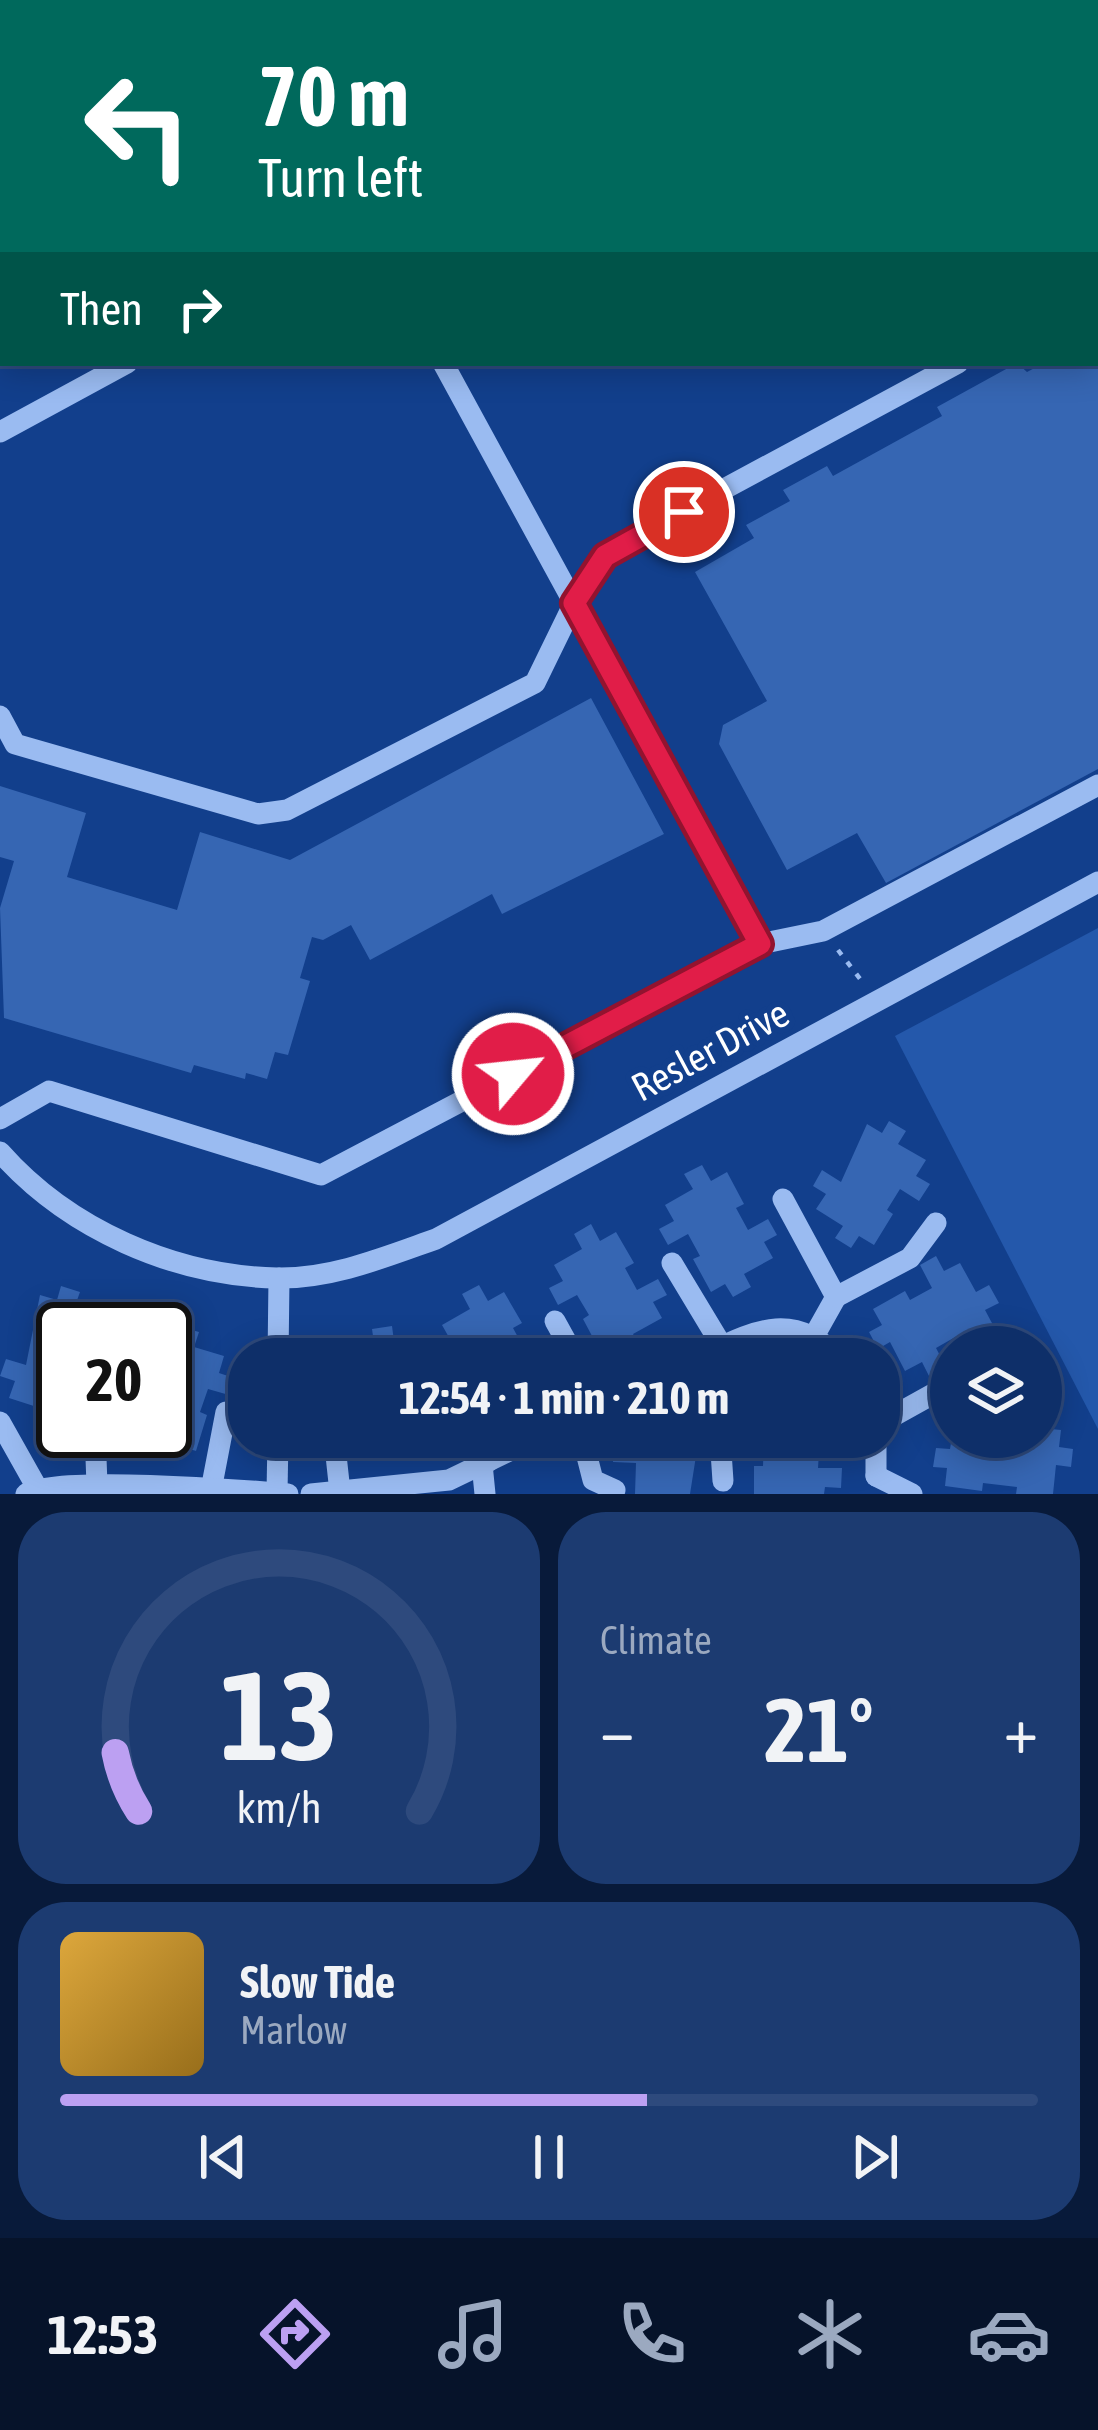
<!DOCTYPE html>
<html lang="en">
<head>
<meta charset="utf-8">
<style>
	:root { --surface:#0e2f69; --page:#1c3b71; --text:#f1f3f6; --muted:#9ba9c0; --line:#2e4a7d; --accent:#bca0f2 }
	body { margin:0; font-family:"Asap Condensed",sans-serif; background:var(--page); color:var(--text); height:100vh; display:flex; flex-direction:column; font-size:45px; white-space:nowrap }
	* { box-sizing:border-box; margin:0 }
	p { font-size:39px; color:var(--muted) }
	.icon { flex:none; width:66px; height:66px; fill:none; stroke:currentColor; stroke-width:2; stroke-linecap:round; stroke-linejoin:round }
	.map { position:relative; height:1494px; overflow:hidden }
	.details { display:flex; flex-direction:column; gap:18px; padding:18px; background:#081a3a; flex:1 }
	.details>* { flex:none }
	.guide { position:absolute; left:0px; top:0px; width:1098px; height:366px; box-shadow:0 6px 30px #0003,0 0 0 3px var(--line); background:#00695c; color:#fff; overflow:hidden }
	.tools { position:absolute; left:930px; top:1326px; display:grid; gap:24px }
	.tools a { display:grid; place-items:center; width:132px; height:132px; border-radius:50%; background:var(--surface); box-shadow:0 6px 30px #0003,0 0 0 3px var(--line); font-size:60px }
	.speed { position:absolute; left:36px; top:1302px; display:flex; gap:24px; font-size:60px; font-weight:700; text-align:center }
	.speed>* { display:grid; place-content:center; width:156px; height:156px; border-radius:50%; background:var(--surface); box-shadow:0 6px 30px #0003,0 0 0 3px var(--line); line-height:1 }
	.speed .limit { border:6px solid #111; border-radius:18px; background:#fff; color:#111 }
	.pin { position:absolute; display:grid; place-items:center; width:102px; height:102px; color:#fff; margin:-51px; border:6px solid #fff; border-radius:50%; box-shadow:0 3px 12px #0007 }
	.me { position:absolute; width:132px; margin:-66px; rotate:62deg; stroke-linejoin:round; filter:drop-shadow(0 0 9px #0008) }
	.turn { display:flex; align-items:center; gap:42px; height:252px; padding:0 60px; font-size:54px }
	.turn .icon { width:156px; height:156px; stroke-width:2.5 }
	.turn b { display:block; font-size:84px; line-height:102px }
	.then { display:flex; align-items:center; height:114px; padding:0 60px; background:#0003; gap:24px; font-size:45px }
	.big { font-size:90px; font-weight:700; line-height:1.1 }
	.details .card { flex:1; display:flex; flex-direction:column; justify-content:center; gap:18px; min-width:0; padding:0 42px; border-radius:48px; background:var(--page) }
	.details .dial { align-items:center; gap:0 }
	.dial svg { height:312px; overflow:visible; fill:none; stroke:var(--line); stroke-width:7; stroke-linecap:round; text-anchor:middle }
	.dial text { fill:var(--text); stroke:none }
	.song { display:flex; align-items:center; gap:36px }
	.cover { width:144px; height:144px; border-radius:18px; background:linear-gradient(135deg,hsl(40 70% 55%),hsl(40 70% 35%)) }
	.played { height:12px; border-radius:6px; background:linear-gradient(90deg,var(--accent) 60%,var(--line) 60%) }
	.keys { display:flex; justify-content:space-around; direction:ltr }
	.heat { display:flex; justify-content:space-between; align-items:center; font-size:66px; direction:ltr }
	.details .tiles { flex:1; display:grid; gap:18px; grid-template-columns:1fr 1fr }
	.card:last-child { grid-column:span 2 }
	.trip { position:absolute; left:228px; top:1338px; width:672px; height:120px; border-radius:48px; background:var(--surface); box-shadow:0 6px 30px #0003,0 0 0 3px var(--line); font-weight:700; line-height:120px; text-align:center }
	.menu { display:flex; height:192px; justify-content:space-around; align-items:center; background:#06132a; color:var(--muted) }
	.menu .icon { width:84px; height:84px }
	.menu .active { color:var(--accent) }
	.menu b { font-size:54px; color:var(--text) }
	.map>svg:first-child { display:block }
	.green { fill:#2458ab }
	.building { fill:#3666b3 }
	.lines { fill:none; stroke-linecap:round; stroke-linejoin:round }
	.path { stroke:#9abbf1; stroke-width:4.5; stroke-dasharray:6 9; stroke-linecap:butt }
	.minor { stroke:#9abbf1; stroke-width:21 }
	.major { stroke:#e4edff; stroke-width:30 }
	.route-casing { stroke:#92132f; stroke-width:30 }
	.route { stroke:#e11d48; stroke-width:21 }
	.labels { text-anchor:middle; dominant-baseline:central; stroke-width:12; stroke-linejoin:round; paint-order:stroke }
	.street-label { font-size:39px; fill:#fff; stroke:#123f8c }
</style>
</head>
<body>
<div class="map">
<svg width="1098" height="1494" viewBox="0 0 1098 1494">
	<rect width="100%" height="100%" fill="#123f8c"/>
	<polygon class="green" points="1098,928 1098,1429 895,1036"/>
	<g class="building">
		<polygon points="1017,363 1027,372 1044,363 1098,363 1098,769 886,883 857,833 787,870 719,744 723,725 767,701 695,572 754,538 746,525 790,501 783,490 827,466 833,476 942,416 937,407"/>
		<polygon points="591,698 664,834 502,914 492,894 370,960 351,925 323,940 312,937 300,978 310,981 288,1055 275,1052 267,1079 246,1073 245,1079 194,1065 191,1073 4,1018 0,908 14,861 0,857 0,786 86,813 67,877 177,910 200,832 290,860"/>
		<polygon points="889,1121 906,1131 898,1144 926,1160 916,1176 930,1184 919,1201 900,1189 887,1210 893,1214 874,1245 859,1236 851,1248 835,1238 843,1226 816,1209 826,1194 813,1186 822,1170 841,1182 867,1124 882,1133"/>
		<polygon points="702,1165 711,1181 727,1172 744,1204 736,1208 748,1230 768,1219 777,1235 764,1242 773,1258 744,1274 751,1287 733,1297 725,1284 711,1292 693,1259 700,1256 688,1234 668,1245 659,1229 674,1221 665,1205 693,1189 684,1174"/>
		<polygon points="591,1224 600,1241 616,1232 634,1263 625,1268 637,1290 658,1279 667,1295 653,1302 662,1318 633,1334 640,1347 622,1356 615,1344 600,1351 583,1319 589,1315 577,1295 558,1305 549,1288 563,1281 554,1265 582,1249 574,1234"/>
		<polygon points="936,1256 944,1271 960,1263 976,1292 989,1285 999,1303 985,1310 993,1325 961,1343 957,1336 936,1348 946,1367 929,1376 922,1362 905,1371 890,1342 878,1349 869,1332 882,1325 873,1309 905,1291 910,1300 932,1288 920,1265"/>
		<polygon points="479,1285 488,1301 504,1292 522,1323 513,1328 525,1350 546,1339 554,1355 442,1359 436,1348 451,1341 442,1325 470,1309 462,1294"/>
		<polygon points="61,1286 80,1292 75,1306 106,1316 101,1329 63,1329 63,1415 58,1414 54,1427 36,1422 40,1408 9,1398 15,1381 0,1376 6,1359 26,1365 40,1295 57,1300"/>
		<polygon points="392,1326 394,1341 411,1339 413,1359 342,1359 340,1347 374,1343 372,1329"/>
		<polygon points="181,1327 199,1332 194,1347 224,1356 219,1373 234,1378 229,1395 208,1389 200,1412 207,1415 196,1451 180,1446 175,1460 157,1454 161,1440 137,1432 165,1431 165,1337 177,1341"/>
		<polygon points="1041,1428 1061,1430 1059,1447 1073,1449 1071,1467 1056,1465 1053,1494 1016,1494 1017,1487 983,1483 982,1491 945,1486 947,1468 933,1467 936,1448 950,1449 952,1437 1041,1437"/>
		<polygon points="349,1437 398,1437 398,1440 388,1441 390,1456 370,1458 369,1442 350,1444"/>
		<polygon points="630,1437 699,1437 690,1494 635,1494 636,1463 613,1462 614,1442 630,1442"/>
		<polygon points="764,1437 820,1437 818,1468 842,1468 841,1488 825,1487 824,1494 754,1494 754,1466 763,1466"/>
	</g>
	<g class="lines">
		<polyline class="path" points="838,950 864,984"/>
		<g class="minor">
			<polyline points="885,3 898,0"/>
			<polyline points="1095,285 1098,283"/>
			<polyline points="443,363 760,944"/>
			<polyline points="0,432 127,363"/>
			<polyline points="0,716 15,744 258,814 287,810 535,683 574,603 605,556 624,543 958,363"/>
			<polyline points="0,1119 49,1091 321,1175 760,944 823,931 1098,785"/>
			<path d="M0,1152C68,1229 174,1276 277,1278C332,1279 385,1257 436,1239L1098,882"/>
			<polyline points="783,1199 836,1297 813,1338"/>
			<polyline points="672,1263 722,1346"/>
			<polyline points="836,1297 910,1258 936,1223"/>
			<polyline points="555,1321 576,1359"/>
			<polyline points="278,1359 279,1278"/>
			<path d="M695,1359C749,1334 791,1306 840,1359"/>
			<polyline points="0,1422 36,1486"/>
			<polyline points="879,1424 951,1384"/>
			<polyline points="95,1431 97,1485"/>
			<polyline points="334,1437 340,1492"/>
			<polyline points="476,1437 489,1461"/>
			<polyline points="582,1437 593,1480 615,1490"/>
			<polyline points="720,1437 723,1481"/>
			<polyline points="482,1464 485,1494"/>
			<polyline points="876,1476 912,1494"/>
			<polyline points="876,1476 876,1437"/>
			<polyline points="211,1490 226,1412"/>
			<polyline points="277,1493 278,1437"/>
			<path d="M26,1494C51,1475 245,1490 288,1494"/>
			<polyline points="311,1494 449,1480 538,1437"/>
		</g>
		<g class="major">
			<polyline points="79,3 85,0"/>
			<polyline points="0,45 3,44"/>
		</g>
	</g>
	<g class="lines">
		<defs>
			<polyline id="route" points="513,1074 760,944 574,603 605,556 684,512"/>
		</defs>
		<use href="#route" class="route-casing"/>
		<use href="#route" class="route"/>
	</g>
	<g class="labels">
		<g class="street-label">
			<text transform="translate(710 1050) rotate(-28)">Resler Drive</text>
		</g>
	</g>
</svg>
<div class="tools">
<a><svg class="icon" aria-label="layers" viewBox="0 0 24 24"><path d="M12 4l9 5-9 5-9-5zM3 14l9 5 9-5"/></svg></a>
</div>
<div class="speed"><div class="limit">20</div></div>
<div class="pin" style="left:684px;top:512px;background:#d93025"><svg class="icon" aria-label="arrive" viewBox="0 0 24 24"><path d="M6 21V4h12l-3 4 3 4H6"/></svg></div>
<svg class="me" style="left:513px;top:1074px" viewBox="-20 -20 40 40"><circle r="17" fill="#e11d48" stroke="#fff" stroke-width="3"/><path d="M0-11L8 9 0 5-8 9z" fill="#fff"/></svg>
<div class="trip">12:54 · 1 min · 210 m</div>
<div class="guide">
<div class="turn"><svg class="icon" aria-label="left" viewBox="0 0 24 24"><path d="M17 20v-9H6M10 6l-5 5 5 5"/></svg><div><b>70 m</b>Turn left</div></div>
<div class="then">Then<svg class="icon" aria-label="right" viewBox="0 0 24 24"><path d="M7 20v-9h11M14 6l5 5-5 5"/></svg></div>
</div>
</div>
<section class="details">
<div class="tiles">
<div class="card dial"><svg viewBox="0 0 100 80">
<path d="M14 69A42 42 0 1 1 86 69"/>
<path d="M14 69A42 42 0 0 1 8 54" stroke="#bca0f2"/>
<text x="50" y="56" font-size="32" font-weight="700">13</text>
<text x="50" y="72" font-size="11">km/h</text>
</svg></div>
<div class="card"><p>Climate</p>
<div class="heat"><a>−</a><b class="big">21°</b><a>+</a></div>
</div>
<div class="card">
<div class="song"><i class="cover"></i><div><b>Slow Tide</b><p>Marlow</p></div></div>
<div class="played"></div>
<div class="keys"><svg class="icon" aria-label="previous" viewBox="0 0 24 24"><path d="M18 5L8 12l10 7zM5 5v14"/></svg><svg class="icon" aria-label="pause" viewBox="0 0 24 24"><path d="M8 5v14M16 5v14"/></svg><svg class="icon" aria-label="next" viewBox="0 0 24 24"><path d="M6 5l10 7-10 7zM19 5v14"/></svg></div>
</div>
</div>
</section>
<nav class="menu">
<b>12:53</b>
<svg class="icon active" aria-label="directions" viewBox="0 0 24 24"><path d="M12 3l9 9-9 9-9-9zM9 14v-3h6M13 9l2 2-2 2"/></svg>
<svg class="icon" aria-label="music" viewBox="0 0 24 24"><path d="M9 18V5l10-2v13"/><circle cx="6" cy="18" r="3"/><circle cx="16" cy="16" r="3"/></svg>
<svg class="icon" aria-label="phone" viewBox="0 0 24 24"><path d="M5 4h4l2 5-3 2q2 4 5 5l2-3 5 2v4C11 20 4 13 5 4z"/></svg>
<svg class="icon" aria-label="climate" viewBox="0 0 24 24"><path d="M12 3v18M4 7l16 10M4 17L20 7"/></svg>
<svg class="icon" aria-label="car" viewBox="0 0 24 24"><path d="M5 17H2v-5l4-1 3-4h7l3 4 3 1v5h-3M9 17h6M6 11h13"/><circle cx="7" cy="17" r="2"/><circle cx="17" cy="17" r="2"/></svg>
</nav>
</body>
</html>
